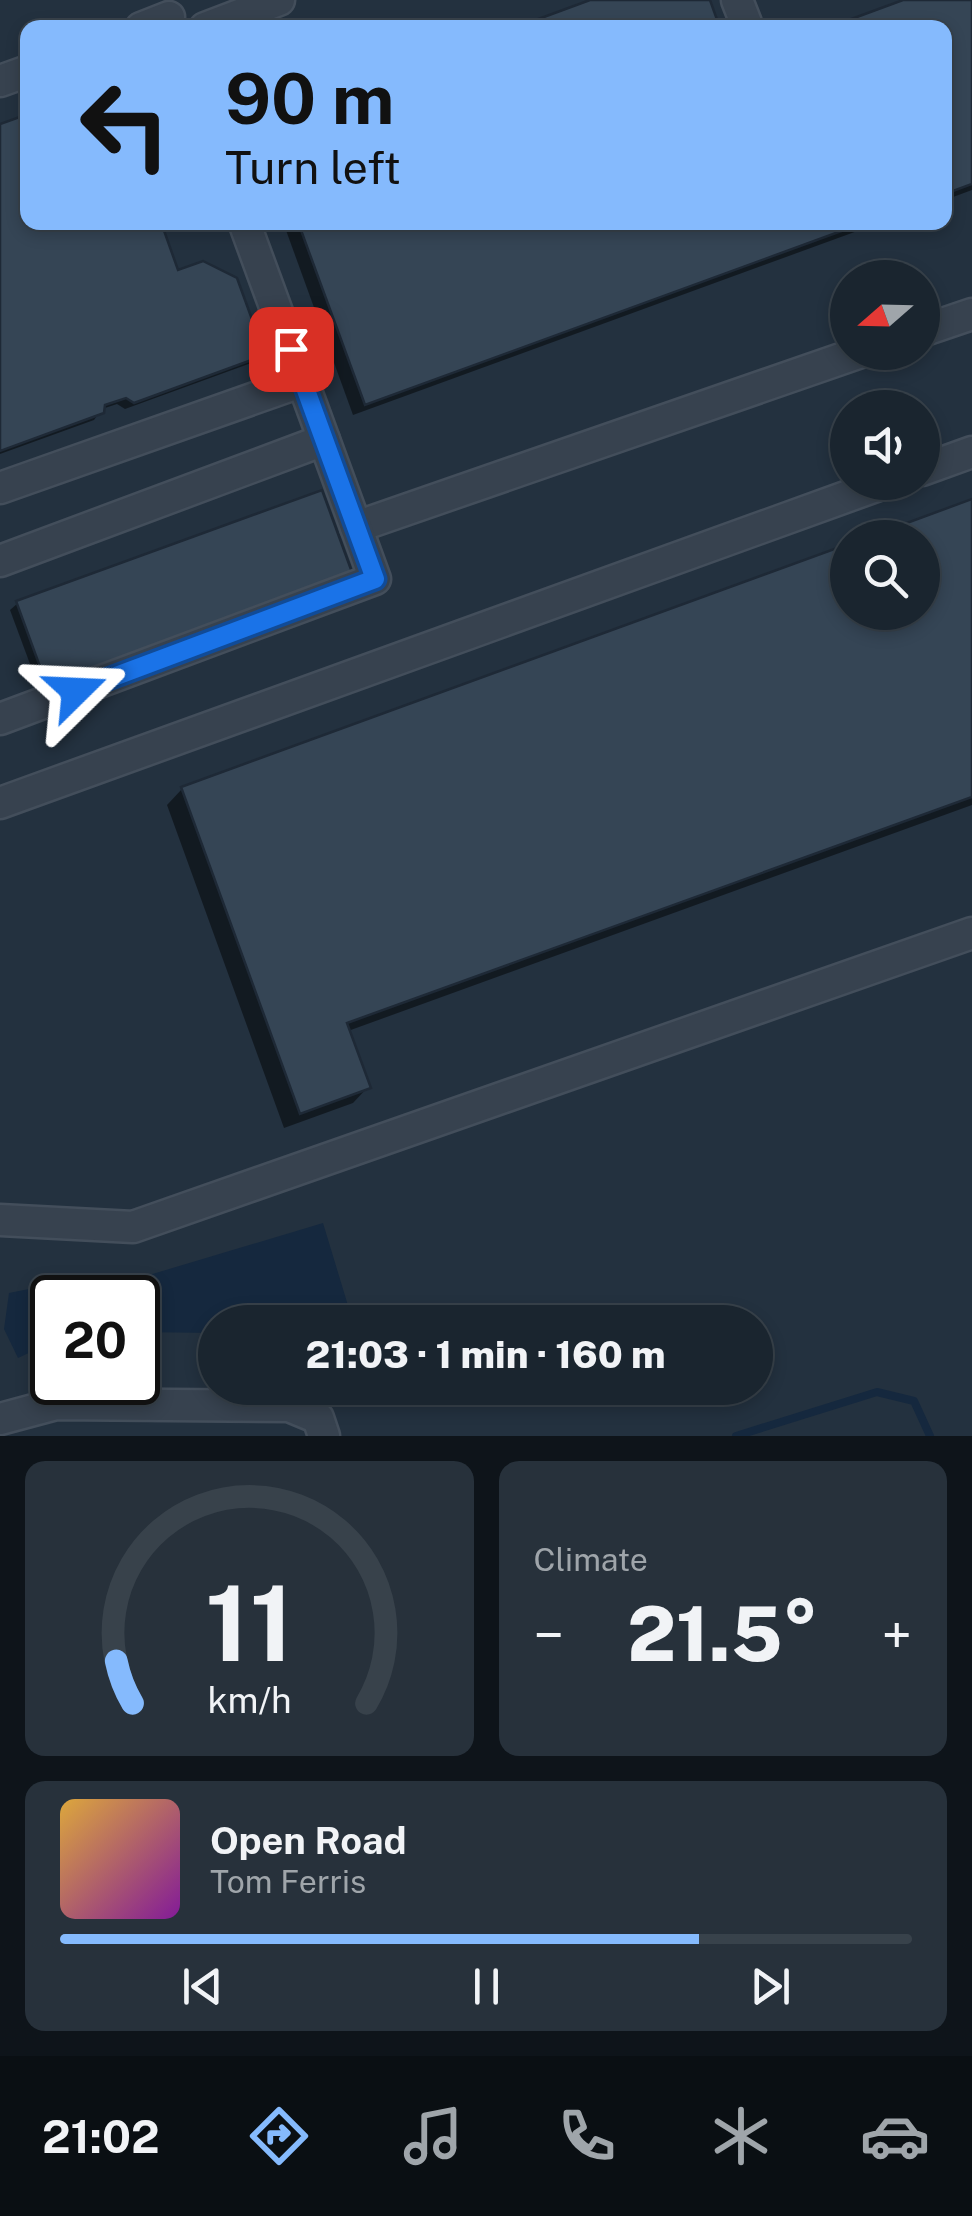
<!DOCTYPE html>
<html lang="en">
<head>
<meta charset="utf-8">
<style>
	:root { --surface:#1a252f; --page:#27313b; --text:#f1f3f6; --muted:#9fa5aa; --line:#38424b; --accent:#85bafd }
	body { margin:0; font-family:"Public Sans",sans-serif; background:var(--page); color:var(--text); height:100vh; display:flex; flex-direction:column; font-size:38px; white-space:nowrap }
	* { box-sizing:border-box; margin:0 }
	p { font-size:32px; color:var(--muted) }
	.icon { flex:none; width:55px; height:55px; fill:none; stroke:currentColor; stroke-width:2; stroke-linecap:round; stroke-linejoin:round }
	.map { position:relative; height:1436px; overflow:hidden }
	.side { display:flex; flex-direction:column; gap:25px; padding:25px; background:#0e141a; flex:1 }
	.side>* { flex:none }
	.hud { position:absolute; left:20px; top:20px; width:932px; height:210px; border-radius:20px; box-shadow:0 5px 15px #0003,0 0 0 2px var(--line); background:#85bafd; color:#111; overflow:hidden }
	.needle { width:65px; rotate:250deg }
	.controls { position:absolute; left:830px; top:260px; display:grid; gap:20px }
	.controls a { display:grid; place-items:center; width:110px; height:110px; border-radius:50%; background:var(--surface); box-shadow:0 5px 15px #0003,0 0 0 2px var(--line); font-size:50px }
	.speed { position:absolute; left:30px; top:1275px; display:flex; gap:20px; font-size:50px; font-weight:700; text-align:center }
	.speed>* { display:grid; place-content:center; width:130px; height:130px; border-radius:50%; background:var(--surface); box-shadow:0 5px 15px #0003,0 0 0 2px var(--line); line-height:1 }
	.speed .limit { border:5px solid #111; border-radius:15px; background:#fff; color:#111 }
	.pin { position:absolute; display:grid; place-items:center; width:85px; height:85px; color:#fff; margin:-42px; border-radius:20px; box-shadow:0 5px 15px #0006 }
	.me { position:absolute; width:110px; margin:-55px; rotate:69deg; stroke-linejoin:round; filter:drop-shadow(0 0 8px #0008) }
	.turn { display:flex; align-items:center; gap:35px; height:210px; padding:0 40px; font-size:45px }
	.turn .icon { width:130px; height:130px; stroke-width:2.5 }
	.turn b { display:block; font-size:70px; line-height:85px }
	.big { font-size:75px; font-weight:800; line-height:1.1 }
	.side .tile { flex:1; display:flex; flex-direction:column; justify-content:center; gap:15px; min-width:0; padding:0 35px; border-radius:20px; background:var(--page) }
	.side .dial { align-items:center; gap:0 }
	.dial svg { height:260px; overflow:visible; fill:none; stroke:var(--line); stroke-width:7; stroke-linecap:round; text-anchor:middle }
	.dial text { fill:var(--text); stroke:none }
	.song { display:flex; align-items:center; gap:30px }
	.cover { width:120px; height:120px; border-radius:15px; background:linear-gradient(135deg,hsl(40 70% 55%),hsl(290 70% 35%)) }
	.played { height:10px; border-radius:5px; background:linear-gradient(90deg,var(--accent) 75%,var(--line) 75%) }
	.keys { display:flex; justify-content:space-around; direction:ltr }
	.heat { display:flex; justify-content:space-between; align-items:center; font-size:55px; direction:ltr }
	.side .tiles { flex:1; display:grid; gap:25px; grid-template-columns:1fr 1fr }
	.tile:last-child { grid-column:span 2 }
	.trip { position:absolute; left:198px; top:1305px; width:575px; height:100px; border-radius:50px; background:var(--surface); box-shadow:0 5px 15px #0003,0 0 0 2px var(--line); font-weight:800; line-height:100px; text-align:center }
	.tab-bar { display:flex; height:160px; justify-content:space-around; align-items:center; background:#0a0f13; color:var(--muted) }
	.tab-bar .icon { width:70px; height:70px }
	.tab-bar .current { color:var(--accent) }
	.tab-bar b { font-size:45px; color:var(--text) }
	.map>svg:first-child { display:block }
	.water { fill:#15283e }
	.shadow { fill:#0007 }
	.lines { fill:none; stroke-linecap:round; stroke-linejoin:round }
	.stream { stroke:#15283e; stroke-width:8 }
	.building { fill:#354555; stroke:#1e2936; stroke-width:2.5 }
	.minor-casing { stroke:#434e5b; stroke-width:35 }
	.minor { stroke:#37424f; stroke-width:30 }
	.route-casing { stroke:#114b97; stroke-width:25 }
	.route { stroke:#1a73e8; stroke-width:18 }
</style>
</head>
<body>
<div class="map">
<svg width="972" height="1436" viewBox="0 0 972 1436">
	<rect width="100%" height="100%" fill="#23313f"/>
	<polygon class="water" points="323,1223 353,1322 215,1322 215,1333 138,1332 138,1298 52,1298 52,1342 18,1358 4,1329 9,1293 49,1285 109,1287"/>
	<g class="shadow">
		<polygon points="910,0 972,0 972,190 945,200 945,28"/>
		<polygon points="0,127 28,222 176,273 262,354 254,362 125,409 117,404 102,409 94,420 0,454"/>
		<polygon points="283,222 882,222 353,415"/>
		<polygon points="320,493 40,691 10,610 18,603"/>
		<polygon points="972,502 972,805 348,1031 368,1087 353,1103 284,1128 167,805 182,789 848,612 922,612"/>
	</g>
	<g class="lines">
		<polyline class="stream" points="736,1436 877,1392 914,1401 930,1436"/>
	</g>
	<g class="building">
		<polygon points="590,0 710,0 720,28 514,28"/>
		<polygon points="903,0 972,0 972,184 945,194 945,28 827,28"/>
		<polygon points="28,114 28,222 161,222 178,270 203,261 237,278 265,355 134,403 126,398 105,405 104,413 0,451 0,124"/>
		<polygon points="298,222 866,222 365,405"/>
		<polygon points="322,490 353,575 47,686 16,601"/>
		<polygon points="972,499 972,797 347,1023 371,1088 300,1114 181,787 848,544 848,612 922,612 922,538 866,538"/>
	</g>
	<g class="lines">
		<defs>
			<g id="minor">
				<polyline points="737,0 746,23"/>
				<polyline points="141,28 169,17"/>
				<polyline points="205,28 279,0"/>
				<polyline points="0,81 28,71"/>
				<polyline points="244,222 356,527 861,352"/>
				<polyline points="922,331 972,314"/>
				<polyline points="922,470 972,452"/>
				<polyline points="0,488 303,381"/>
				<polyline points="0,561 324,440"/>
				<polyline points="0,719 375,579 356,527"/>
				<polyline points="0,803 887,482"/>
				<polyline points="0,1220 133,1227 972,933"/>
				<polyline points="0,1419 56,1404 289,1406 318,1418 324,1436"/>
			</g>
		</defs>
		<use href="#minor" class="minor-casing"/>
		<use href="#minor" class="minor"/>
	</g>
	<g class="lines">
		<defs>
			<polyline id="route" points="76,691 375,579 291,349"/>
		</defs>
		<use href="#route" class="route-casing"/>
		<use href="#route" class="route"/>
	</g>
</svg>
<div class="controls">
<a><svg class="needle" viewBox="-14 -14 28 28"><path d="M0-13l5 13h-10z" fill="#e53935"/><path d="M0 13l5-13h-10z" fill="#9fa5aa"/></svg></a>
<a><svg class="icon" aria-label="sound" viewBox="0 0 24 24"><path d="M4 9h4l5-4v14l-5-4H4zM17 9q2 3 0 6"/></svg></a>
<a><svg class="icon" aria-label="search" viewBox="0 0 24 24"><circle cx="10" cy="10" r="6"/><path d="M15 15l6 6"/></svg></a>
</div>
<div class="speed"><div class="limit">20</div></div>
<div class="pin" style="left:291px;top:349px;background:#d93025"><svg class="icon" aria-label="arrive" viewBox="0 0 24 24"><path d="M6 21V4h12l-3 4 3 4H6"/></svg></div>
<svg class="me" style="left:76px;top:691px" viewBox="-20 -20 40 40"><path d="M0-17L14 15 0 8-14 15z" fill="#1a73e8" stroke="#fff" stroke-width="4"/></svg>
<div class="trip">21:03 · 1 min · 160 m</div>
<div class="hud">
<div class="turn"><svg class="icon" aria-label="left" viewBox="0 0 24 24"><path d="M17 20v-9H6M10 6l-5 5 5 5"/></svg><div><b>90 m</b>Turn left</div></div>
</div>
</div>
<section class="side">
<div class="tiles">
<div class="tile dial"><svg viewBox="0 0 100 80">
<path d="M14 69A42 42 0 1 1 86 69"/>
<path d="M14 69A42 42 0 0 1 9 56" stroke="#85bafd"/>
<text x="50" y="56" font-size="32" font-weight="700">11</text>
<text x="50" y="72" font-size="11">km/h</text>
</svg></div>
<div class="tile"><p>Climate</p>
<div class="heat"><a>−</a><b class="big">21.5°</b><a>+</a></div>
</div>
<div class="tile">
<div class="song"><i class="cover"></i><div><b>Open Road</b><p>Tom Ferris</p></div></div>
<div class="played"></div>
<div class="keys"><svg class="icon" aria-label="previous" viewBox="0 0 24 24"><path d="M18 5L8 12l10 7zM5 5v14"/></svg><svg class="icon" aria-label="pause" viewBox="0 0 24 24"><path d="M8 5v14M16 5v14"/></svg><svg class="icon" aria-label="next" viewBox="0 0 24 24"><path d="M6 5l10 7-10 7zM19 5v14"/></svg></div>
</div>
</div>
</section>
<nav class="tab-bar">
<b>21:02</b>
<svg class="icon current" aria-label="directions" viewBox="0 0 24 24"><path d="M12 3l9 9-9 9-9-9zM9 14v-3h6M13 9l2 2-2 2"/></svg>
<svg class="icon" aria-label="music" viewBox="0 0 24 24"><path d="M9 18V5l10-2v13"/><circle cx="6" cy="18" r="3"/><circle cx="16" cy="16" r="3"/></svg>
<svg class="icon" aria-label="phone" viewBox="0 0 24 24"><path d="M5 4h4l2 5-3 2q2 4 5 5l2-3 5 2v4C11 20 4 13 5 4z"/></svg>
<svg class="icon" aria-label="climate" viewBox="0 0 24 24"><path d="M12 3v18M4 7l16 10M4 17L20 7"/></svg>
<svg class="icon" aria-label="car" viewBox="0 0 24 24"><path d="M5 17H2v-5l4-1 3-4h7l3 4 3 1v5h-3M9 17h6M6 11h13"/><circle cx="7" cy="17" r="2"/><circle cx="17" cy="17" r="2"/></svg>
</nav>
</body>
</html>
